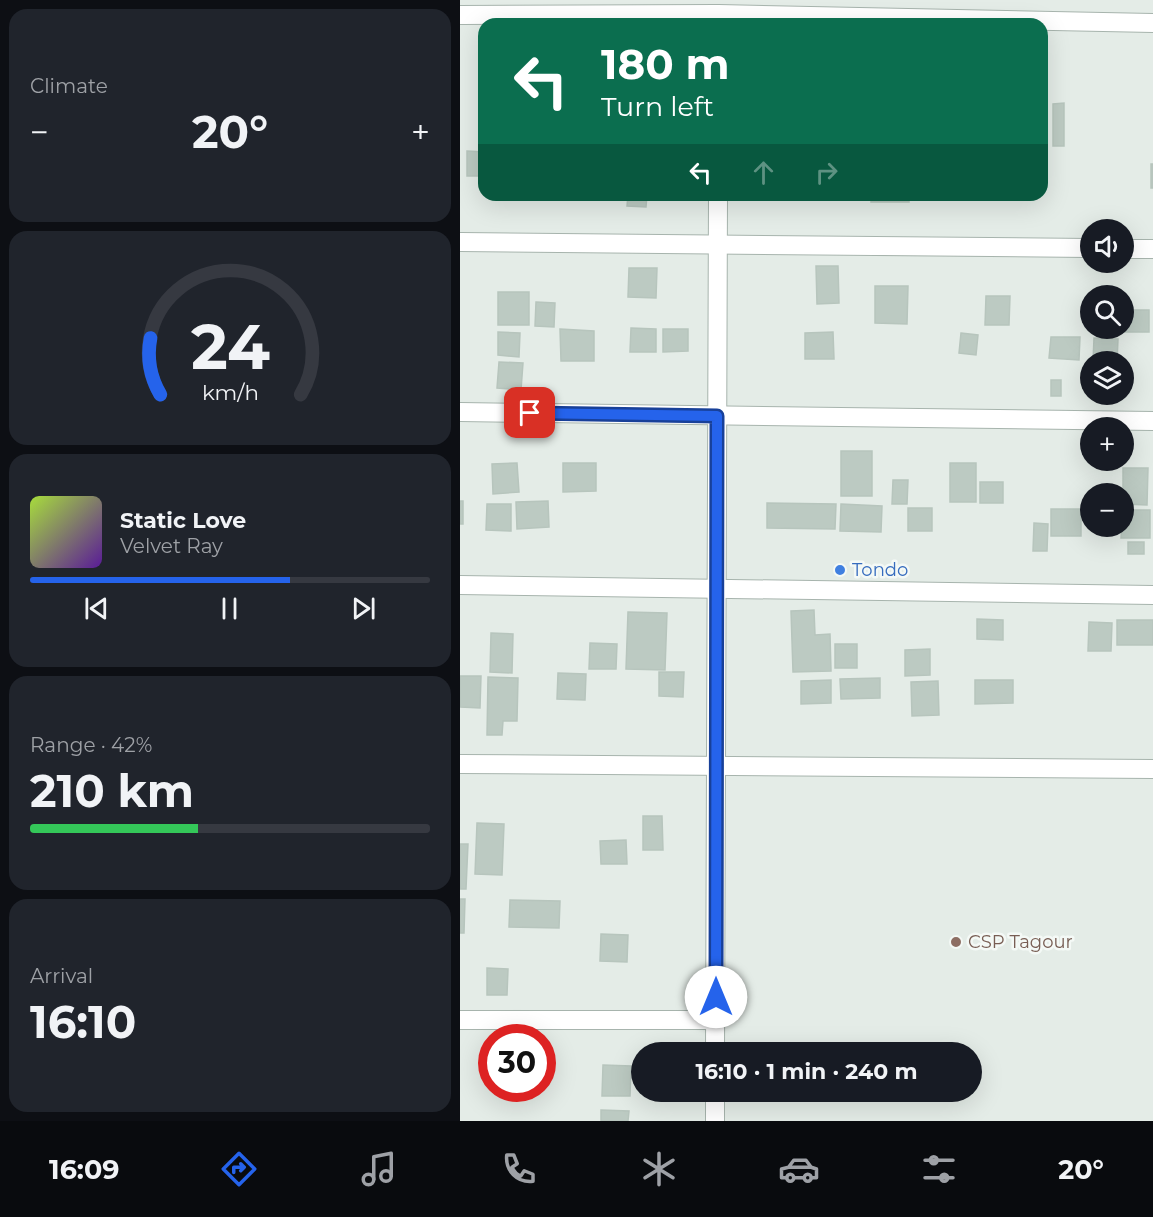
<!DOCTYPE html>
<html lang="en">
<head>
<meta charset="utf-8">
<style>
	:root { --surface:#171b24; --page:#20242c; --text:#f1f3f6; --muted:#9ea1a6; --line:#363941; --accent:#2563eb }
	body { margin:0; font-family:Montserrat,sans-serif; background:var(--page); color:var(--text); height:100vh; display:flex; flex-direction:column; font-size:22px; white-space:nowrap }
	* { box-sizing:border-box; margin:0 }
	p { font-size:20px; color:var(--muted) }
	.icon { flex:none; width:33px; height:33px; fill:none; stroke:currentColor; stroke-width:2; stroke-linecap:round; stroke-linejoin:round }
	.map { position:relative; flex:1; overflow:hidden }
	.side { display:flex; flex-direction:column; gap:9px; padding:9px; background:#0d0f14; width:460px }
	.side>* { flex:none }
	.guide { position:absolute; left:18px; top:18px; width:570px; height:183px; border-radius:18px; box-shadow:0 6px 24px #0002; background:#0b6e4f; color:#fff; overflow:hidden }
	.tools { position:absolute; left:620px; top:219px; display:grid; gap:12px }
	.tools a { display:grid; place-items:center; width:54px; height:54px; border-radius:50%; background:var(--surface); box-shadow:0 6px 24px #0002; font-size:30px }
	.speed { position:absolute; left:18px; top:1024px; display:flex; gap:12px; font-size:30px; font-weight:700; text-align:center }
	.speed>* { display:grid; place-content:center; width:78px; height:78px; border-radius:50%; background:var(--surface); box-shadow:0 6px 24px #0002; line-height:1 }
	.speed .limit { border:9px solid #d22; background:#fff; color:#111 }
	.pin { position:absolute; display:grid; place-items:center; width:51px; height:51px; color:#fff; margin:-26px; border-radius:12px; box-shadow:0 3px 9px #0006 }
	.me { position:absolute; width:66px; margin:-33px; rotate:0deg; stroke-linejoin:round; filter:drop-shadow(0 0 4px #0008) }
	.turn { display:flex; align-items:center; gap:21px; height:126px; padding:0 24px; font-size:27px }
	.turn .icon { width:78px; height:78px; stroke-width:2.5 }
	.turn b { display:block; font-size:42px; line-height:51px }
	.lanes { display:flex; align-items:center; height:57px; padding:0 24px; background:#0003; justify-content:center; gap:30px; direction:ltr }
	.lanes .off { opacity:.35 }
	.big { font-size:45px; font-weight:700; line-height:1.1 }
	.side .card { flex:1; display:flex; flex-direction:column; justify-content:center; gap:9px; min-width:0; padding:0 21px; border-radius:18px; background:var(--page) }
	.side .dial { align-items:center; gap:0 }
	.dial svg { height:156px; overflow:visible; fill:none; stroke:var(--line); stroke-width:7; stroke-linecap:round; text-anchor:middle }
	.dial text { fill:var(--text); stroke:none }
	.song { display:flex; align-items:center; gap:18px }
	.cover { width:72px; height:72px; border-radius:9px; background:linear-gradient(135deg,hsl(80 70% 55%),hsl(270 70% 35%)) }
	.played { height:6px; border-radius:3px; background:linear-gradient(90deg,var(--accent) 65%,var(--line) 65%) }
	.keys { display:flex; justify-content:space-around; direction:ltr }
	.heat { display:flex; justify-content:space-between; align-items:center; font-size:33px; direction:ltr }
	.charge { height:9px; border-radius:4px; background:linear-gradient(90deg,#34c759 42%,var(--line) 0) }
	.trip { position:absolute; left:171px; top:1042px; width:351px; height:60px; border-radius:30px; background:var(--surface); box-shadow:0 6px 24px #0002; font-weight:700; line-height:60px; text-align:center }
	.tabs { display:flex; height:96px; justify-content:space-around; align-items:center; background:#090b0e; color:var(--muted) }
	.tabs .icon { width:42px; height:42px }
	.tabs .selected { color:var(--accent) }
	.tabs b { font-size:27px; color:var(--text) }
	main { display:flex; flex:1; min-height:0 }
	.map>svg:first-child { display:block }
	.building { fill:#bccac2; stroke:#b7c5bd; stroke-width:1.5 }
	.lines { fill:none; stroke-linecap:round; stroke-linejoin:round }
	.minor-casing { stroke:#a7b4ad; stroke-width:20 }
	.minor { stroke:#fff; stroke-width:18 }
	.route-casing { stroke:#184099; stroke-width:15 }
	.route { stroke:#2563eb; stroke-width:10 }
	.shop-dot { fill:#3f7fe0; stroke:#f4f9f6; stroke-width:2 }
	.education-dot { fill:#8d6e63; stroke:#f4f9f6; stroke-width:2 }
	.labels { text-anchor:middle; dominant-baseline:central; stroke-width:5; stroke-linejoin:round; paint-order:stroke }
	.shop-label { font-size:18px; fill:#366cbe; stroke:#f4f9f6; text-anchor:start }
	.education-label { font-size:18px; fill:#785e54; stroke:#f4f9f6; text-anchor:start }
</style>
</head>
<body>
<main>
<section class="side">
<div class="card"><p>Climate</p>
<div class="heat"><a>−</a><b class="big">20°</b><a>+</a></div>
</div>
<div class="card dial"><svg viewBox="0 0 100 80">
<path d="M14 69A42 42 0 1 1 86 69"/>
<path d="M14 69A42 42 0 0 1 9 40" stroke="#2563eb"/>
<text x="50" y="56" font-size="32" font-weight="700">24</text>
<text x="50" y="72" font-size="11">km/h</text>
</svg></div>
<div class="card">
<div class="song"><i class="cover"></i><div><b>Static Love</b><p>Velvet Ray</p></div></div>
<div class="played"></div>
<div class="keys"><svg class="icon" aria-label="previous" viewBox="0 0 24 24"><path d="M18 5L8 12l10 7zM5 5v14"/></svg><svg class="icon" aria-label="pause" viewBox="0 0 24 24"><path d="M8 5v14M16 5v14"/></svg><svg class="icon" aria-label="next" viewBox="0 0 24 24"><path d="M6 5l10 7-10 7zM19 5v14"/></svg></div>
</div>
<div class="card"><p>Range · 42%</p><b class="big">210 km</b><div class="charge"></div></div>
<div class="card"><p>Arrival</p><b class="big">16:10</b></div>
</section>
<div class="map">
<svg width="693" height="1121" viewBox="0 0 693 1121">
	<rect width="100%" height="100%" fill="#e4ece7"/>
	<g class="building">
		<polygon points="604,103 604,146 593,146 593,104"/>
		<polygon points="7,151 24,152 24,176 7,176"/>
		<rect x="691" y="164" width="2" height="24"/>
		<polygon points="168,195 187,195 186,207 167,206"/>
		<rect x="411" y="195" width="38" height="7"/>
		<polygon points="356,266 378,266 379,303 357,304"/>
		<polygon points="169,268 197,268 196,298 168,297"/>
		<polygon points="415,286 448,286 447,324 415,323"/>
		<rect x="38" y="292" width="31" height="33"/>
		<polygon points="526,296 550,296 549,325 525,325"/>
		<polygon points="76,302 95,303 94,327 75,326"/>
		<rect x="664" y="310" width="25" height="22"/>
		<polygon points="171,328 196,329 196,352 170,352"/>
		<polygon points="100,329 134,331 134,361 101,361"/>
		<polygon points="203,329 228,329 228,351 203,352"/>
		<polygon points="38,332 60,333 59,357 38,355"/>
		<polygon points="373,332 374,359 345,359 345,333"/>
		<polygon points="501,333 518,335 516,355 499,353"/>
		<polygon points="591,337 620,337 619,360 589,358"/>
		<polygon points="634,338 658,339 657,362 633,362"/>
		<polygon points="39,362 63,363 61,390 37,388"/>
		<rect x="591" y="380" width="10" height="16"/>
		<rect x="381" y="451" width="31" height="45"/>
		<polygon points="57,463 59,492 33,494 32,464"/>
		<polygon points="103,463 136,463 136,491 103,492"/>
		<rect x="490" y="463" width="26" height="39"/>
		<polygon points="663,468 688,468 687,505 663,504"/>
		<polygon points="433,480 448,480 447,504 432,504"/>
		<rect x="520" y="482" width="23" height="21"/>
		<rect x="0" y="501" width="3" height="23"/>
		<polygon points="88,501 89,527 57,529 56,502"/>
		<polygon points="307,503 376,504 375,529 307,528"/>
		<polygon points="27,504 51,504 51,531 26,530"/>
		<polygon points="381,504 422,506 421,532 380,531"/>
		<rect x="448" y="508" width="24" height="23"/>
		<rect x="591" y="509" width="30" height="27"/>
		<polygon points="663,510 690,510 690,538 661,538"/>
		<polygon points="574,523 588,524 587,551 573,551"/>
		<rect x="668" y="542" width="16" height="12"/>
		<polygon points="354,610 355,635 370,634 371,671 333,672 331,611"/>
		<polygon points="168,612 207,613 205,670 166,669"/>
		<polygon points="517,619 543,620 543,640 517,639"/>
		<rect x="657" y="620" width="36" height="25"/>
		<polygon points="629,622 652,623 651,651 628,651"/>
		<polygon points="31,633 53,634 52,673 30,672"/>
		<polygon points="130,643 157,644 156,669 129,669"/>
		<rect x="375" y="644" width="22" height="24"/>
		<polygon points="470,649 470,675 445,676 445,650"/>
		<polygon points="199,672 224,672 223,697 199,696"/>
		<polygon points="98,673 126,674 125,700 97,699"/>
		<polygon points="0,676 21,676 20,708 0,707"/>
		<polygon points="28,677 58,678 57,721 43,721 42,735 27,735"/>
		<polygon points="420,678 420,698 381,699 380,679"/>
		<polygon points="371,680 371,703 341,704 341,681"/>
		<polygon points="515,680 553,680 553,703 515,704"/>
		<polygon points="478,681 479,715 452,716 451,682"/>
		<polygon points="183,816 202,816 203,850 183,850"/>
		<polygon points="17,823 44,824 42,875 15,874"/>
		<polygon points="166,840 167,864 141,864 140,841"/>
		<polygon points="0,844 8,844 6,889 0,889"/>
		<polygon points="0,899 5,899 4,933 0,933"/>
		<polygon points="50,900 100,901 99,928 49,927"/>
		<polygon points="141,934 168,935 167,962 140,961"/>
		<polygon points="27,968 48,969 47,995 27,995"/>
		<polygon points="143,1065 171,1066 170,1096 142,1096"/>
		<polygon points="141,1110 169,1111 168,1121 141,1121"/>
	</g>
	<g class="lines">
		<defs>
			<g id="minor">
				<polyline points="0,15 258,14 693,23"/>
				<polyline points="0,242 630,248"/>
				<polyline points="663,249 693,249"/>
				<polyline points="0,412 693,421"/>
				<polyline points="0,585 693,595"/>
				<polyline points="0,764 693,769"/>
				<polyline points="0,1020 256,1020"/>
				<polyline points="255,1053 258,195"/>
				<polyline points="255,1121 255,1092"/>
			</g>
		</defs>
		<use href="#minor" class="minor-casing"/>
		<use href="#minor" class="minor"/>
	</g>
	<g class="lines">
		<defs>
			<polyline id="route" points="70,413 257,416 256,997"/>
		</defs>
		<use href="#route" class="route-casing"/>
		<use href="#route" class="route"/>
	</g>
	<circle class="shop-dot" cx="380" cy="570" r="6"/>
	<circle class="education-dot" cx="496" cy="942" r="6"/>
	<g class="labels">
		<g class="shop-label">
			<text x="392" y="570">Tondo</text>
		</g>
		<g class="education-label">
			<text x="508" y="942">CSP Tagour</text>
		</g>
	</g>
</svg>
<div class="tools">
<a><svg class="icon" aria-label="sound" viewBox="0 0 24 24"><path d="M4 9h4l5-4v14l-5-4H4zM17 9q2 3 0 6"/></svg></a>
<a><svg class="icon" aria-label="search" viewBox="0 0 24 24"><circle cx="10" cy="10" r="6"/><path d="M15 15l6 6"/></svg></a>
<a><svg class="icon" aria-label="layers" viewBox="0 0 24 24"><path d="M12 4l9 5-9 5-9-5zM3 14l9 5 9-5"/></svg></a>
<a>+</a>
<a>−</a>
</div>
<div class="speed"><div class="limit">30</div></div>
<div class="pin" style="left:70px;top:413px;background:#d93025"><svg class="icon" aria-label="arrive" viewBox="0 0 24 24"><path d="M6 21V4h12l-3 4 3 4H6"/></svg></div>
<svg class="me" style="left:256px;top:997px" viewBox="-20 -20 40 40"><circle r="19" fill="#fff"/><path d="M0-13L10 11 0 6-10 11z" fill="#2563eb"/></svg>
<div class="trip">16:10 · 1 min · 240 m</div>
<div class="guide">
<div class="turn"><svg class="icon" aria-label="left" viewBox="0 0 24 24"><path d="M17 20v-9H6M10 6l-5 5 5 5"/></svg><div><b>180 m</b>Turn left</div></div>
<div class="lanes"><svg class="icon" aria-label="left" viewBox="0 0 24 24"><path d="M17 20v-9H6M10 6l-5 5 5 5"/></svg><svg class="icon off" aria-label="ahead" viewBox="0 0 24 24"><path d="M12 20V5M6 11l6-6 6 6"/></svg><svg class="icon off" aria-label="right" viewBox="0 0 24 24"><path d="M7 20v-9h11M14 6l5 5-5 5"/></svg></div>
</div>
</div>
</main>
<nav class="tabs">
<b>16:09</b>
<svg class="icon selected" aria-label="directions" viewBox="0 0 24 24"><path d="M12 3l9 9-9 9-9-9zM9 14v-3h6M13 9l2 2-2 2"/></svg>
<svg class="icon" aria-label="music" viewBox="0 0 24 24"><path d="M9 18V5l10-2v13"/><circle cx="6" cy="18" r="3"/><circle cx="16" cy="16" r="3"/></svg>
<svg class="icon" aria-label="phone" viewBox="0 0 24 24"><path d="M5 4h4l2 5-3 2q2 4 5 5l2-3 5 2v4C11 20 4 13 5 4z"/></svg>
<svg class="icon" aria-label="climate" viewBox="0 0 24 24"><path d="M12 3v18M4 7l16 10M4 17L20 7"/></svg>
<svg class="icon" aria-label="car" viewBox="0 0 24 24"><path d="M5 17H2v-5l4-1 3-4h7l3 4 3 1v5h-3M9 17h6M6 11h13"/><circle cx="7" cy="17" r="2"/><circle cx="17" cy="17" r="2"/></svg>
<svg class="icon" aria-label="filters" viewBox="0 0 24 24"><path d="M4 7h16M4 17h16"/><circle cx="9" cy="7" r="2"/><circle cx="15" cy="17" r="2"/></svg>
<b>20°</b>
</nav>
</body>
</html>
